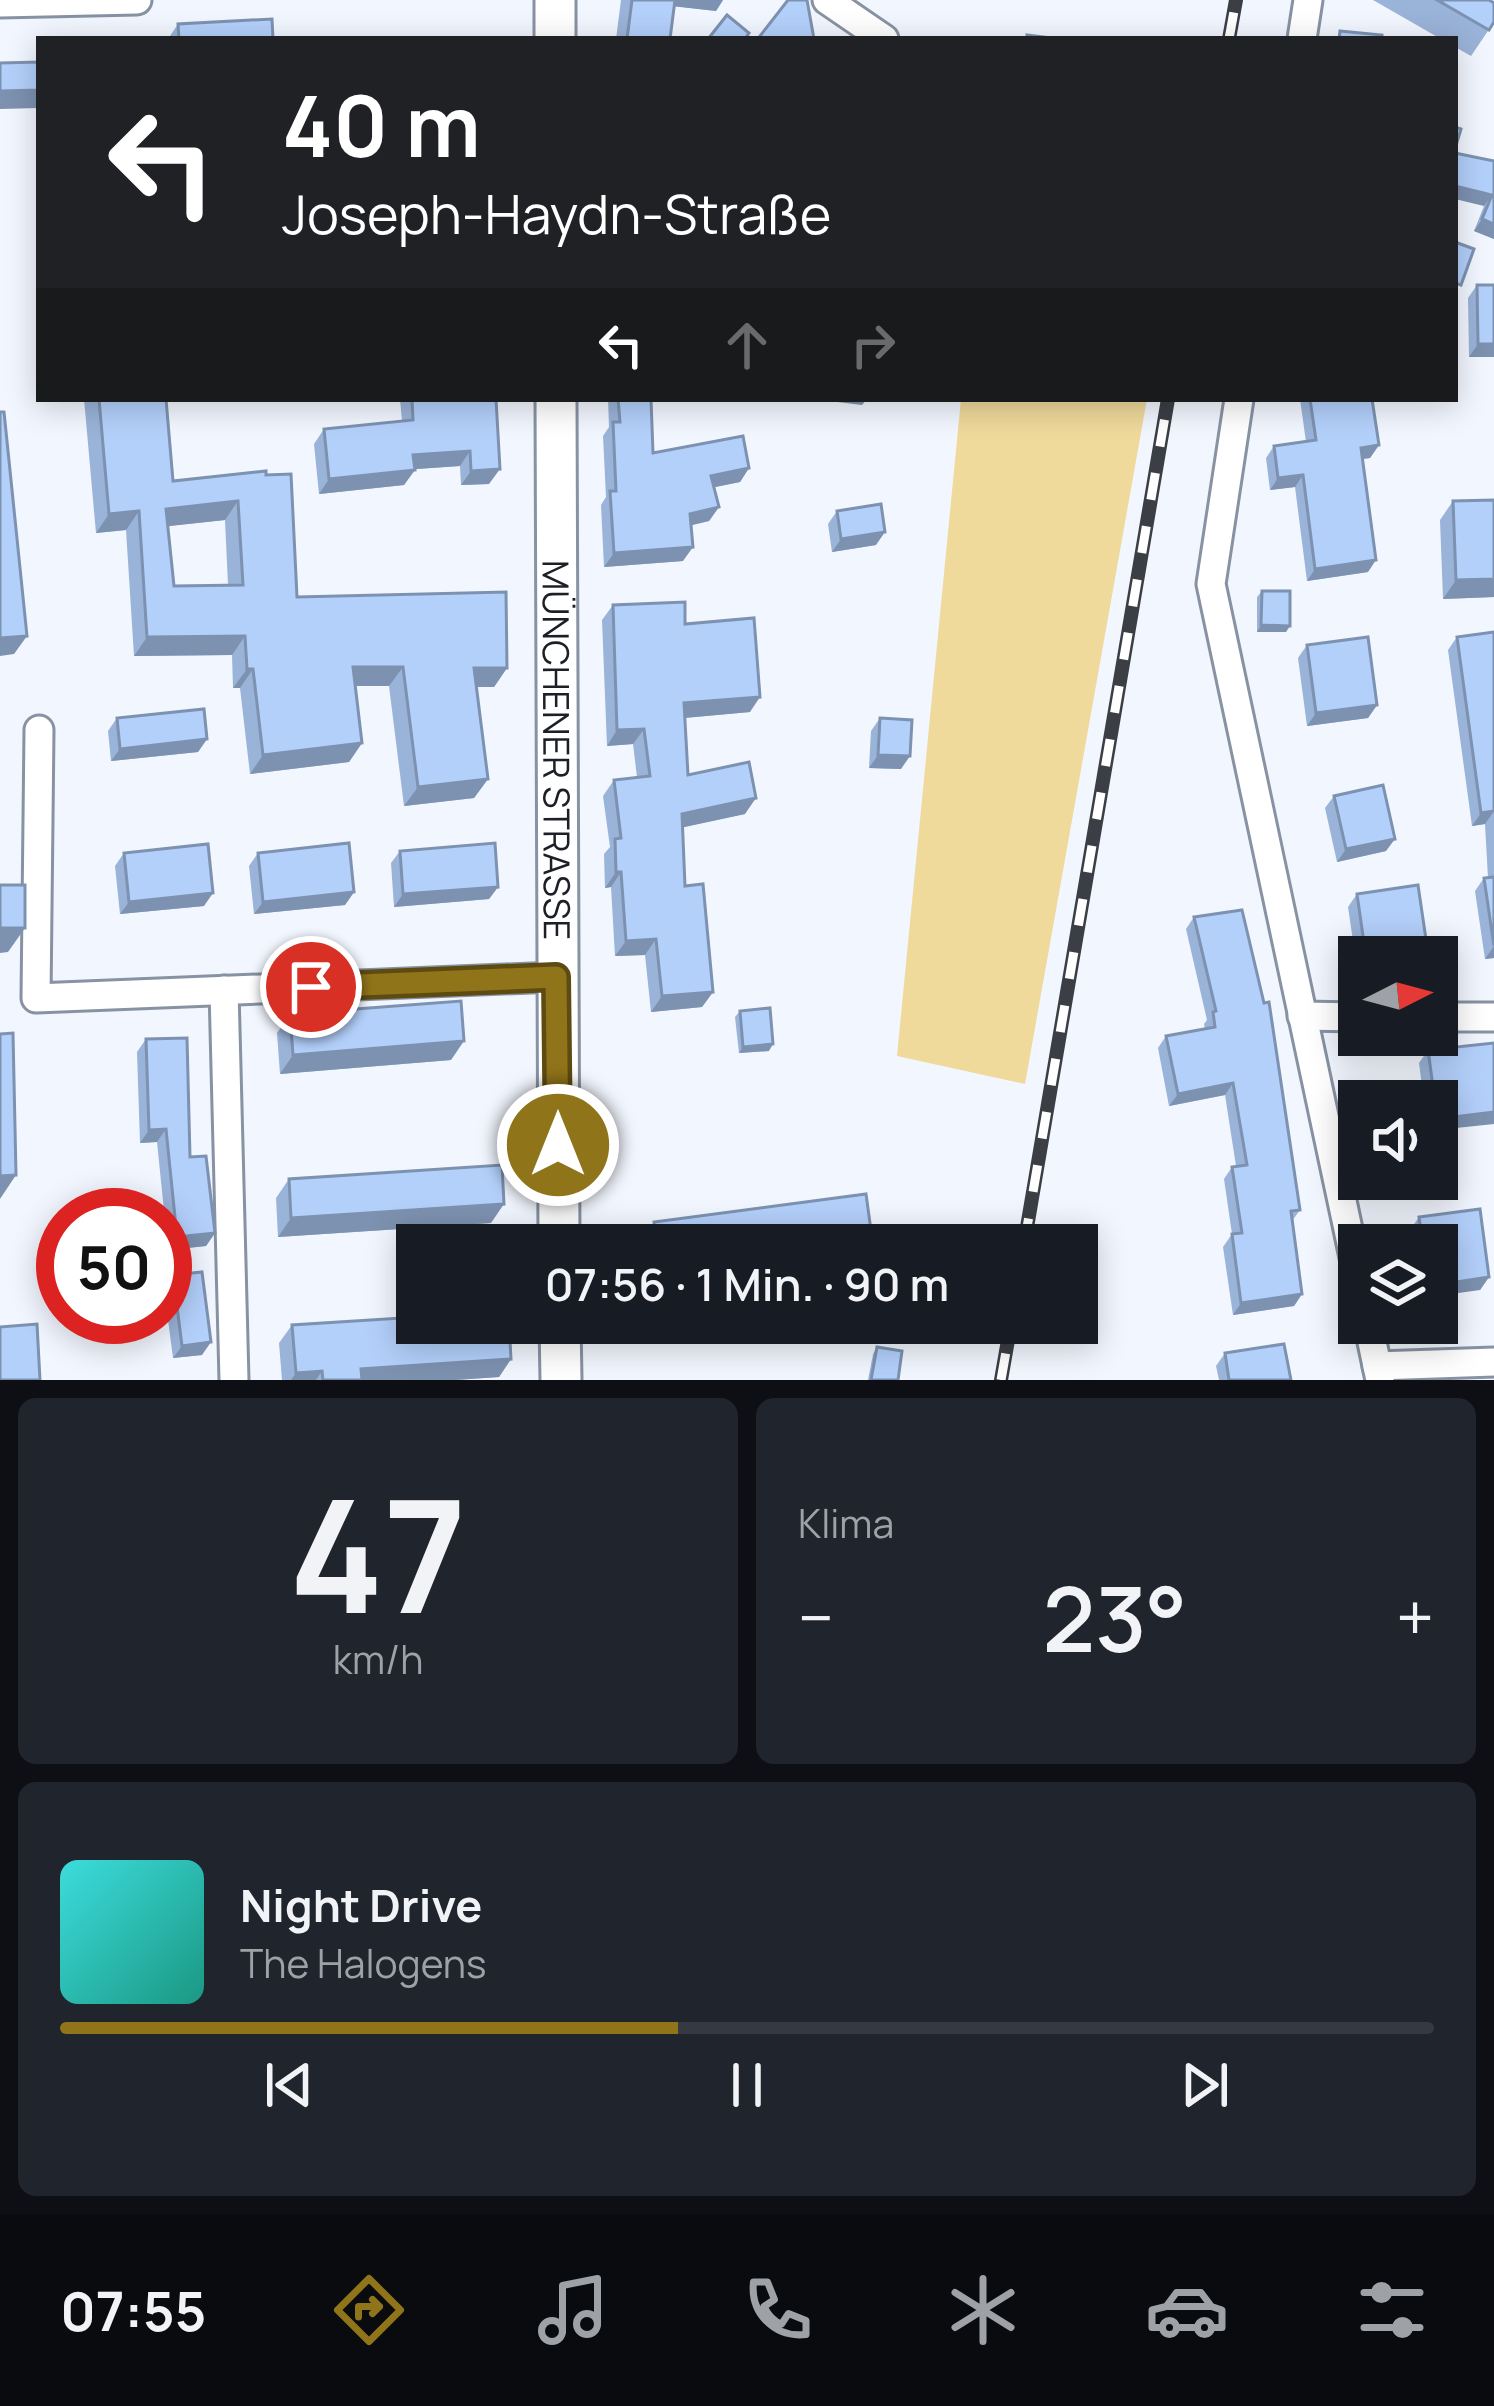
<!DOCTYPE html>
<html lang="de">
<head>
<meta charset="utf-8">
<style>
	:root { --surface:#171b24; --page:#20242c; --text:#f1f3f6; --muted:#9ea1a6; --line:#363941; --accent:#90741a }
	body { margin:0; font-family:Manrope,sans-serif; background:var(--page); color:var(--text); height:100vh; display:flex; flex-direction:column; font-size:45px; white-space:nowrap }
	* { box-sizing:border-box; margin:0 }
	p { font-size:39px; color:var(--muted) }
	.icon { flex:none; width:66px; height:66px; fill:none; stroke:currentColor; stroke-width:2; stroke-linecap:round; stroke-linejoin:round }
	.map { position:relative; height:1380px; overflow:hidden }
	.sheet { display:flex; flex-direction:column; gap:18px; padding:18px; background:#0d0f14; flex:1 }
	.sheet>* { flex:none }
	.top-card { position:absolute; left:36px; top:36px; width:1422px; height:366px; border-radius:0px; box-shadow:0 6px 30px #0003; background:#202124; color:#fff; overflow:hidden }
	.needle { width:78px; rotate:84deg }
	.tools { position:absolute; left:1338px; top:936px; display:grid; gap:24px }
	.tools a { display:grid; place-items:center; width:120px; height:120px; border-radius:0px; background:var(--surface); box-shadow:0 6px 30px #0003; font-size:60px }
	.speed { position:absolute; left:36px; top:1188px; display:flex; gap:24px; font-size:60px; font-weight:700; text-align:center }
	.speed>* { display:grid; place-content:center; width:156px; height:156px; border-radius:50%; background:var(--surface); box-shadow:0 6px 30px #0003; line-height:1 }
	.speed .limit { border:18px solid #d22; background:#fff; color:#111 }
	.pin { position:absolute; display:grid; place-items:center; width:102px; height:102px; color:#fff; margin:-51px; border:6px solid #fff; border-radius:50%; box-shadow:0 3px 12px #0007 }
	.me { position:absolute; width:132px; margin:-66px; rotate:0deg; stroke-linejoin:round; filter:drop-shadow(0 0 9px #0008) }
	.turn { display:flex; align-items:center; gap:42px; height:252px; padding:0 48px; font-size:54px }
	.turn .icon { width:156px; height:156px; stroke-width:2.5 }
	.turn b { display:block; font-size:84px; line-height:102px }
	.lanes { display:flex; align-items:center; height:114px; padding:0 48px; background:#0003; justify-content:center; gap:60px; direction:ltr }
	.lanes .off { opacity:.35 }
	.big { font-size:90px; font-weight:600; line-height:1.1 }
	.sheet .tile { flex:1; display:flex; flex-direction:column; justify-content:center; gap:18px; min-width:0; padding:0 42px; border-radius:18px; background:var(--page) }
	.sheet .dial { align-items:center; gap:0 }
	.dial b { font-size:156px; line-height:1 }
	.song { display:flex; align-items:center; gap:36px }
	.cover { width:144px; height:144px; border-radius:18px; background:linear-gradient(135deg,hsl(180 70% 55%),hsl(170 70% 35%)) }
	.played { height:12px; border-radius:6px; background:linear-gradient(90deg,var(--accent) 45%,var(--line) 45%) }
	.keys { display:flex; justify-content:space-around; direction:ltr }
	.heat { display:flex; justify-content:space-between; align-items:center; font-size:66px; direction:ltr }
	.sheet .tiles { flex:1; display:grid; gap:18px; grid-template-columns:1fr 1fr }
	.tile:last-child { grid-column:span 2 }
	.trip { position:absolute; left:396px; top:1224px; width:702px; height:120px; border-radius:0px; background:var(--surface); box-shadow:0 6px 30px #0003; font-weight:600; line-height:120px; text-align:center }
	.menu { display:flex; height:192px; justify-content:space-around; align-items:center; background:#090b0e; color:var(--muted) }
	.menu .icon { width:84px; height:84px }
	.menu .on { color:var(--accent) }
	.menu b { font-size:54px; color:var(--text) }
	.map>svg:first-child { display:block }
	.green { fill:#efd99b }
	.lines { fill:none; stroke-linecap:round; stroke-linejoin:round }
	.minor-casing { stroke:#8792a3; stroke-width:33 }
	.secondary-casing { stroke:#8792a3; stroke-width:45 }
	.minor { stroke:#fff; stroke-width:27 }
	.secondary { stroke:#fff; stroke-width:39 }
	.rail-casing { stroke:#3b3f45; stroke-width:14 }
	.rail { stroke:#fff; stroke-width:9; stroke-dasharray:27; stroke-linecap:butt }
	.wall { fill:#9ab3d8; fill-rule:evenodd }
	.shaded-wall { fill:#7d92b0 }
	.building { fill:#b3d0fb; stroke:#7d92b0; stroke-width:3; fill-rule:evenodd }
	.route-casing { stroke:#5e4b11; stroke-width:30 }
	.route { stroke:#90741a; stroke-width:21 }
	.labels { text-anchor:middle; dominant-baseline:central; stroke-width:9; stroke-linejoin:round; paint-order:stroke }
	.street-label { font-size:36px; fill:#1c2026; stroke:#fff }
</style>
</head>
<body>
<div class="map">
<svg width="1494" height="1380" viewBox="0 0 1494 1380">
	<rect width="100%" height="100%" fill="#f2f6fe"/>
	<polygon class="green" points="961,399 1147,399 1025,1084 897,1056"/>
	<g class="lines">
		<defs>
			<g id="minor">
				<polyline points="827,0 884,39"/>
				<polyline points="0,3 137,0"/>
				<polyline points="1302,39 1308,0"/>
				<polyline points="1239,399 1211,584 1359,1281"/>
				<polyline points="39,730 36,998 556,977"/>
				<polyline points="224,990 234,1380"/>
				<polyline points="1302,1016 1359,1017"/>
				<polyline points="1437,1017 1494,1017"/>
				<polyline points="1368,1323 1380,1380"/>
				<polyline points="1377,1366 1494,1362"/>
			</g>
			<g id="secondary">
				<polyline points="555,39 555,0"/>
				<path id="s1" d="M556,399L559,1245"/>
				<polyline points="560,1323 561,1380"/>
			</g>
		</defs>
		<use href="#minor" class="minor-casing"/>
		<use href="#secondary" class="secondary-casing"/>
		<use href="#minor" class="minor"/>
		<use href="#secondary" class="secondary"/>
		<defs>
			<g id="rail">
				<polyline points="1229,39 1236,0"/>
				<polyline points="1024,1245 1168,399"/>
				<polyline points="1001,1380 1011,1323"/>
			</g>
		</defs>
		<use href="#rail" class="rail-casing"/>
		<use href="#rail" class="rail"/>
	</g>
	<g class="wall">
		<polygon points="621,0 723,0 716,11 674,6 670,39 616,39"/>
		<polygon points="1373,0 1489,0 1494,22 1471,56 1455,47 1455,39 1441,39"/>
		<polygon points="178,24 273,39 168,39"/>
		<polygon points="1494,161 1494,239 1474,231 1484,206"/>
		<polygon points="1477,285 1494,357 1469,357 1468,298"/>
		<path d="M84,399H166L173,481L266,471L297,597L507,668L494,687H476L488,779L474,798L404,806L389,686H355L362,743L349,762L250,774L240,688H233L232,655L134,656L126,530L96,533ZM225,520L228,585L174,586L167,526Z"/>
		<polygon points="400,399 496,399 489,484 461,485 460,466 415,469 404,485 319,494 314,444 324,429 402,421"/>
		<polygon points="608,399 651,399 653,453 749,468 740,482 714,487 719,507 709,521 691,525 683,561 604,567 601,505 606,497 603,436 609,427"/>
		<polygon points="1300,399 1372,399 1379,445 1370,458 1363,459 1368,572 1307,581 1295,487 1270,490 1266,458 1274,446 1306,442"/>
		<polygon points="1453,501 1494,597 1443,599 1440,520"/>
		<polygon points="837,511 876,545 832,552 828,524"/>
		<polygon points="1262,591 1286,632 1257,632 1257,597"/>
		<polygon points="613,605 685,624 750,712 684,718 688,775 745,814 683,827 685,886 713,992 702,1007 651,1012 645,955 615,956 611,887 605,888 604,854 610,847 603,796 614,780 637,777 633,744 607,746 602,620"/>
		<polygon points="1494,632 1494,958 1485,959 1475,891 1484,878 1488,878 1485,824 1472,826 1448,650 1457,637"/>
		<polygon points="1307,645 1377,705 1368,718 1307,726 1298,658"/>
		<polygon points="117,718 207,739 198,752 111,761 108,731"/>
		<polygon points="880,718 901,769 869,768 871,731"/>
		<polygon points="1334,796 1386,851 1337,862 1325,808"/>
		<polygon points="400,851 498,887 489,899 394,907 391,863"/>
		<polygon points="124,853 204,906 120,914 115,866"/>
		<polygon points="258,853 354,892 345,905 254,914 249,866"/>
		<polygon points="1357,894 1428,953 1425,957 1359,957 1358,975 1348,907"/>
		<polygon points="1194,917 1300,1210 1292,1221 1302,1294 1294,1306 1233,1315 1223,1247 1232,1234 1224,1179 1232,1167 1236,1166 1225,1095 1169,1106 1158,1048 1166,1036 1205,1029 1204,1024 1207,1020 1186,929"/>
		<polygon points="740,1011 769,1051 739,1053 735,1017"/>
		<polygon points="290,1014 451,1060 280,1074 277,1033"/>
		<polygon points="146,1039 215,1233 206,1246 168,1250 157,1142 140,1143 137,1052"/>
		<polygon points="1428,1050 1437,1101 1424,1101 1419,1063"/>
		<polygon points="289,1179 491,1223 278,1237 276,1198"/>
		<polygon points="1419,1217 1489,1277 1480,1290 1437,1245 1412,1245 1410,1230"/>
		<polygon points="654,1222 873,1245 641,1245 641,1240"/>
		<polygon points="173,1275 202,1355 173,1358 165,1297 165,1287"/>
		<polygon points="652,1323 809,1323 654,1343"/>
		<polygon points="292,1325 511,1359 499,1377 455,1380 282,1380 279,1343"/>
		<polygon points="877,1347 898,1380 868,1380 873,1354"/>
		<polygon points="1225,1353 1291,1380 1219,1380 1216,1366"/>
	</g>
	<g class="shaded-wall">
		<polygon points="666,0 723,0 716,11 662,5"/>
		<polygon points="39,90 39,108 0,109 0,91"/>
		<polygon points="1455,186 1492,195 1484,206 1455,199"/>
		<polygon points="1482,219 1494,224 1494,239 1474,231"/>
		<polygon points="1478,344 1494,344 1494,357 1469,357"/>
		<polygon points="813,399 867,399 862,405"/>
		<polygon points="1379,445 1370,458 1352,460 1361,448"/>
		<polygon points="470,451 460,466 403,470 413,455"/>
		<polygon points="749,468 740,482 701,490 711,476"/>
		<polygon points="500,469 489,484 461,485 471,471"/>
		<polygon points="415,470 404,485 319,494 329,479"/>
		<polygon points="1303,475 1295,487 1270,490 1278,478"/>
		<polygon points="238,501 225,520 152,528 166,509"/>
		<polygon points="719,507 709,521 680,528 690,514"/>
		<polygon points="139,511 126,530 96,533 109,514"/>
		<polygon points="885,532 876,545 832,552 841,539"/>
		<polygon points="693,547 683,561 604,567 614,553"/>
		<polygon points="1376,560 1368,572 1307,581 1315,569"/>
		<polygon points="1494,579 1494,597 1443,599 1456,580"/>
		<polygon points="1261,625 1290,626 1286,632 1257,632"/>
		<polygon points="27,636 14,654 0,656 0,638"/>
		<polygon points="245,636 232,655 134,656 147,637"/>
		<polygon points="353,667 403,667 389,686 340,686"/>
		<polygon points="474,668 507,668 494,687 461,687"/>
		<polygon points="247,669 253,669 240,688 233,688"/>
		<polygon points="760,697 750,712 673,719 684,703"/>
		<polygon points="1377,705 1368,718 1307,726 1316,713"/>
		<polygon points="644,729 633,744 607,746 617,730"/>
		<polygon points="207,739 198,752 111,761 120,749"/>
		<polygon points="362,743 349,762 250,774 263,755"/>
		<polygon points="878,755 910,756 901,769 869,768"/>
		<polygon points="488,779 474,798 404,806 418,787"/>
		<polygon points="756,798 745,814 671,830 682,814"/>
		<polygon points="1494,811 1485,824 1472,826 1481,813"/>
		<polygon points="1395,839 1386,851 1337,862 1346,849"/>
		<polygon points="616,872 621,872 611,887 605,888"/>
		<polygon points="498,887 489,899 394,907 403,894"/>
		<polygon points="354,892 345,905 254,914 263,902"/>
		<polygon points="213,893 204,906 120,914 129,902"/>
		<polygon points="0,928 25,928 8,952 0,953"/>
		<polygon points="656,939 645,955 615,956 626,941"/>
		<polygon points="1494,946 1494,958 1485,959"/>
		<polygon points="713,992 702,1007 651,1012 662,996"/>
		<polygon points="464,1041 451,1060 280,1074 293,1055"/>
		<polygon points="773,1044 769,1051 739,1053 743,1047"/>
		<polygon points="1233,1083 1225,1095 1169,1106 1178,1094"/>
		<polygon points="1494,1112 1494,1124 1437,1130 1437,1119"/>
		<polygon points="166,1129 157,1142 140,1143 149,1130"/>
		<polygon points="16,1175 0,1199 0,1176"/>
		<polygon points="504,1204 491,1223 278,1237 291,1218"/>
		<polygon points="215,1233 206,1246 168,1250 177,1237"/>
		<polygon points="1489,1277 1480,1290 1437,1296 1437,1285"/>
		<polygon points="1302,1294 1294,1306 1233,1315 1241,1303"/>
		<polygon points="675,1323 809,1323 654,1343 667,1324"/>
		<polygon points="211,1342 202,1355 173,1358 182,1346"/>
		<polygon points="511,1359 499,1377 455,1380 353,1380 361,1369"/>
		<polygon points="322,1371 316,1380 291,1380 296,1373"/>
	</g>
	<g class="building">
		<polygon points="632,0 675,0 670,39 627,39"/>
		<polygon points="788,0 807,0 814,39 764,39 760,36"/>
		<polygon points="1437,0 1489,0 1494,3 1494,22 1489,30"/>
		<polygon points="727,15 749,33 745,39 708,39"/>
		<polygon points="272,19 273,39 179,39 178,24"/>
		<polygon points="1340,31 1382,35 1382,39 1339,39"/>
		<polygon points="1027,35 1060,39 1027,39"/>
		<polygon points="39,62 39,90 0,91 0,63"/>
		<polygon points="1455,127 1461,129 1455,149"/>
		<polygon points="1455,153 1494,161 1494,224 1482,219 1492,195 1455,186"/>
		<polygon points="1455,242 1474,249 1461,285 1455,283"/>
		<polygon points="1477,285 1494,285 1494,344 1478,344"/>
		<path d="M99,399H166L173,481L266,471V475L291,474L297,597L506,592L507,668H474L488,779L418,787L403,667H353L362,743L263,755L253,669H247L245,636L147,637L139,511L109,514ZM238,501L243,585L174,586L166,509Z"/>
		<polygon points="412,399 496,399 500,469 471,471 470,451 413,455 415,470 329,479 324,429 413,420"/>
		<polygon points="618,399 651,399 653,453 743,436 749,468 711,476 719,507 690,514 693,547 614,553 610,491 616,491 613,422 620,422"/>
		<polygon points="1310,399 1372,399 1379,445 1361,448 1376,560 1315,569 1303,475 1278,478 1274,446 1316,440"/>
		<polygon points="0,412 4,412 27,636 0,638"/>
		<polygon points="1494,500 1494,579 1456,580 1453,501"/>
		<polygon points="881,504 885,532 841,539 837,511"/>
		<polygon points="1262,591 1290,591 1290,626 1261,625"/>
		<polygon points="685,602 685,624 754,618 760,697 684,703 688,775 749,762 756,798 682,814 685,886 703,884 713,992 662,996 656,939 626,941 621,872 616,872 615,839 621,838 614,780 650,776 644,729 617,730 613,605"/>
		<polygon points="1494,632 1494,811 1481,813 1457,637"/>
		<polygon points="1368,637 1377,705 1316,713 1307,645"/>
		<polygon points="204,709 207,739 120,749 117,718"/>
		<polygon points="880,718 912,720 910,756 878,755"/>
		<polygon points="1383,785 1395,839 1346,849 1334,796"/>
		<polygon points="349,843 354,892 263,902 258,853"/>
		<polygon points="495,843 498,887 403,894 400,851"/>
		<polygon points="208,844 213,893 129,902 124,853"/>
		<polygon points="1494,877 1494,946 1484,878"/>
		<rect x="0" y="885" width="25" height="43"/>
		<polygon points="1418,885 1428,953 1402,957 1366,957 1357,894"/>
		<polygon points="1242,910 1264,1003 1269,1002 1300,1210 1291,1211 1302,1294 1241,1303 1232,1234 1242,1233 1232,1167 1247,1165 1233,1083 1178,1094 1166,1036 1215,1027 1213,1012 1216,1011 1194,917"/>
		<polygon points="461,1001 464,1041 293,1055 290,1014"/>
		<polygon points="770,1008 773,1044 743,1047 740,1011"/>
		<polygon points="13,1033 16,1175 0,1176 0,1034"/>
		<polygon points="187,1038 190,1157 206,1156 215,1233 177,1237 166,1129 149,1130 146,1039"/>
		<polygon points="1494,1043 1494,1112 1437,1119 1437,1101 1435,1101 1428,1050"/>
		<polygon points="502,1165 504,1204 291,1218 289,1179"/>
		<polygon points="866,1194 873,1245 657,1245 654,1222"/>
		<polygon points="1480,1209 1489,1277 1437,1285 1437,1245 1423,1245 1419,1217"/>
		<polygon points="202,1272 211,1342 182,1346 173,1275"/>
		<polygon points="417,1317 417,1323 509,1323 511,1359 361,1369 362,1380 323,1380 322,1371 296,1373 292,1325"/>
		<polygon points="37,1324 40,1380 0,1380 0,1327"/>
		<polygon points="1284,1344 1291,1380 1229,1380 1225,1353"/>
		<polygon points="877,1347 902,1351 898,1380 871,1380"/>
	</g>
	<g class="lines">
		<defs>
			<polyline id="route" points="311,987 556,977 558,1145"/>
		</defs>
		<use href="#route" class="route-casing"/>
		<use href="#route" class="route"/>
	</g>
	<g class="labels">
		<g class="street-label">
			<text stroke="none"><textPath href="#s1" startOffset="351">MÜNCHENER STRASSE</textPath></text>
		</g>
	</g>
</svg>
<div class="tools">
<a><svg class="needle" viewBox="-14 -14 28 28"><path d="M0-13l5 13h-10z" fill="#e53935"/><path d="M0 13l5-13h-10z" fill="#9ea1a6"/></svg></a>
<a><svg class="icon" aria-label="sound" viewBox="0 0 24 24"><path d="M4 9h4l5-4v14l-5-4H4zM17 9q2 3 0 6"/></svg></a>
<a><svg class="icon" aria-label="layers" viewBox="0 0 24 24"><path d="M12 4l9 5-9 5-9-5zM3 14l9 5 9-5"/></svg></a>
</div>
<div class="speed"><div class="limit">50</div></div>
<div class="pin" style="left:311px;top:987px;background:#d93025"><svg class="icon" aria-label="arrive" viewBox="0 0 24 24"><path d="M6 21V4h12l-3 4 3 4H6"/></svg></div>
<svg class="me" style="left:558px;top:1145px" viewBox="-20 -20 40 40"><circle r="17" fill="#90741a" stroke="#fff" stroke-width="3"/><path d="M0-11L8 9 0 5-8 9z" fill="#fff"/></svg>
<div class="trip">07:56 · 1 Min. · 90 m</div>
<div class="top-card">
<div class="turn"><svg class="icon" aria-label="left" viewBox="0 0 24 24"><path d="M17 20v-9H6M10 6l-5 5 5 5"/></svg><div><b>40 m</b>Joseph-Haydn-Straße</div></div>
<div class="lanes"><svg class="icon" aria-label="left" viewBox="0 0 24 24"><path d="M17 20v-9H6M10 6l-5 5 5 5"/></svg><svg class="icon off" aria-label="ahead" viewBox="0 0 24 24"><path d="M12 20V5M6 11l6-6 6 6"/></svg><svg class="icon off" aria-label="right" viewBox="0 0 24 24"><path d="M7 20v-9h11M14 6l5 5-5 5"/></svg></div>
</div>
</div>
<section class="sheet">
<div class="tiles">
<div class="tile dial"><b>47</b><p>km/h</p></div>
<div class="tile"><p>Klima</p>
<div class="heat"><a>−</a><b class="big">23°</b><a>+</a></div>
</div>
<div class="tile">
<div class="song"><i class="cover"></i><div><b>Night Drive</b><p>The Halogens</p></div></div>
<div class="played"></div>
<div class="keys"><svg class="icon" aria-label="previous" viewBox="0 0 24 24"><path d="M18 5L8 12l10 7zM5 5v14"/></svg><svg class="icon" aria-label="pause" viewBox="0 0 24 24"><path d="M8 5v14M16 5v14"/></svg><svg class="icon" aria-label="next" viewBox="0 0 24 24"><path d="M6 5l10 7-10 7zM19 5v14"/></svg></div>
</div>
</div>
</section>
<nav class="menu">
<b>07:55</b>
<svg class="icon on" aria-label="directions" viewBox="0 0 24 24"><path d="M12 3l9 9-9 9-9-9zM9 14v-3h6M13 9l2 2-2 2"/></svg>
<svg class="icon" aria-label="music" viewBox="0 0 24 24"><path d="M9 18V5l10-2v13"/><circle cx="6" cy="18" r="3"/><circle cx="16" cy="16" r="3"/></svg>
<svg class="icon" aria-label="phone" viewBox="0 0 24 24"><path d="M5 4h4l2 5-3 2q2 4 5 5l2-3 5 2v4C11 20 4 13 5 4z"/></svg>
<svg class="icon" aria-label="climate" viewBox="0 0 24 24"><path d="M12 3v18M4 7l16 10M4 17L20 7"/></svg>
<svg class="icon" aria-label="car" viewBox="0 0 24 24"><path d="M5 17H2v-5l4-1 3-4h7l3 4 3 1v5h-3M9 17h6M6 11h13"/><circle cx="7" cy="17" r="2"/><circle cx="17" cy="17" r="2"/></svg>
<svg class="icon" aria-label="filters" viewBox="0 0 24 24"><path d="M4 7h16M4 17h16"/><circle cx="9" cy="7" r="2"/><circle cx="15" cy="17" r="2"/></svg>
</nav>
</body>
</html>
